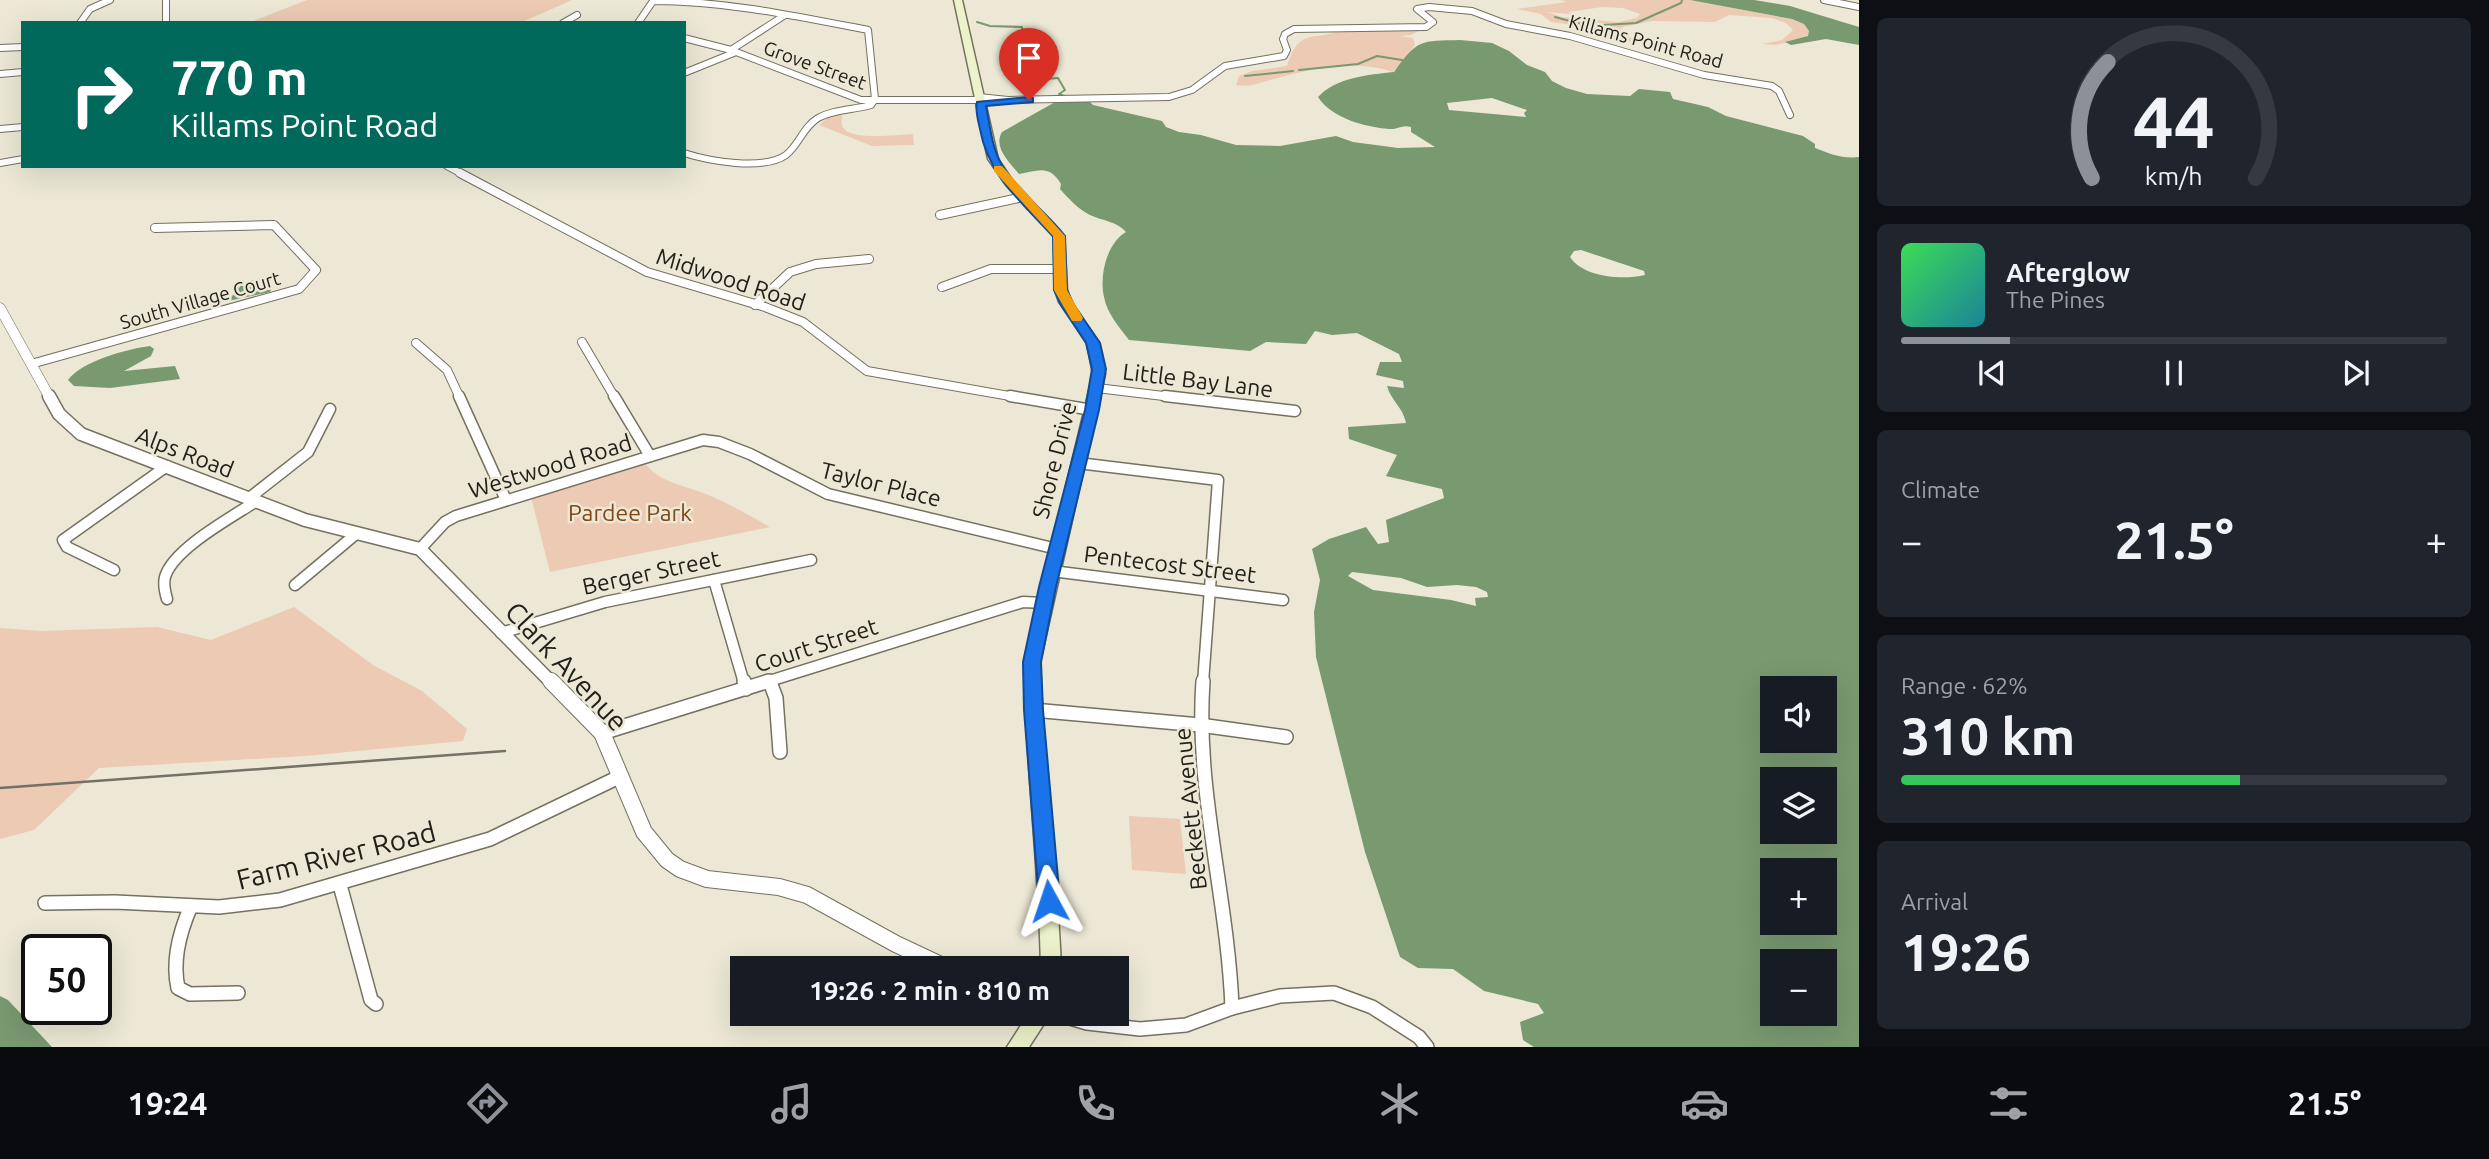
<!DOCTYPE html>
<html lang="en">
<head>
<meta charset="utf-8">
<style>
	:root { --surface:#171b24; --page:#20242c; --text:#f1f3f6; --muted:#9ea1a6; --line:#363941; --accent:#8c9099 }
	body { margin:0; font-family:Ubuntu,sans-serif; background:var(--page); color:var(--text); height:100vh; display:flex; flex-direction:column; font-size:26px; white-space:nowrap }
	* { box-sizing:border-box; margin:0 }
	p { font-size:23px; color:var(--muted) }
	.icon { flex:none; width:38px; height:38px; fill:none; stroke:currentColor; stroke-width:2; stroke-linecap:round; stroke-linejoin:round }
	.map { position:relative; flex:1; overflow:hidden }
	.side { display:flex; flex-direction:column; gap:18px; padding:18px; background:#0d0f14; width:630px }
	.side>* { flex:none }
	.top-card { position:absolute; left:21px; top:21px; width:665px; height:147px; border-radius:0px; box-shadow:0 7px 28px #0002; background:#00695c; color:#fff; overflow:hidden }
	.controls { position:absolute; left:1760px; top:676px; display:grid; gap:14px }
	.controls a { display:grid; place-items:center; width:77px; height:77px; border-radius:0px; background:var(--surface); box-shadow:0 7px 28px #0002; font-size:35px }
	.speed { position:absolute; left:21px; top:934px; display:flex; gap:14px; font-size:35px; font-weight:700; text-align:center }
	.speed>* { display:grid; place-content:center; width:91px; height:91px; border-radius:50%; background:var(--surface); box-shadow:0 7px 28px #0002; line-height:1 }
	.speed .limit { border:4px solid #111; border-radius:10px; background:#fff; color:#111 }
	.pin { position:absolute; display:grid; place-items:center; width:60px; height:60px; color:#fff; margin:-72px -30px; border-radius:50% 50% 50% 0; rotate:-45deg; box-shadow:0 0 7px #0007 }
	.pin .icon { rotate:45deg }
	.me { position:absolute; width:77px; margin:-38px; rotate:355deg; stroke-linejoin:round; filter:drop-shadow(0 0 5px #0008) }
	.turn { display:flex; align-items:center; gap:24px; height:147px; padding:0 35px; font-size:32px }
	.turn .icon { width:91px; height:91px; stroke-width:2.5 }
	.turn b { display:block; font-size:49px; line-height:60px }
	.big { font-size:52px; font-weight:600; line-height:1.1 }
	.side .card { flex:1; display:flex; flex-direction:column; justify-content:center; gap:10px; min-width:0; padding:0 24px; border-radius:10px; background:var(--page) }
	.side .dial { align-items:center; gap:0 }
	.dial svg { height:182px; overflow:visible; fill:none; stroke:var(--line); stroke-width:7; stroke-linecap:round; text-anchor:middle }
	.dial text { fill:var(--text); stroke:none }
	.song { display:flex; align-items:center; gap:21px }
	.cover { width:84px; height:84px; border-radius:10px; background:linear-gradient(135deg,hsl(130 70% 55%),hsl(190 70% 35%)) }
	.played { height:7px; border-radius:4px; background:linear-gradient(90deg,var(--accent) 20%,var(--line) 20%) }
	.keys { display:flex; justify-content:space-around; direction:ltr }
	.heat { display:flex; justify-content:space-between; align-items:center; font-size:38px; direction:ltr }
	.charge { height:10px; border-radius:5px; background:linear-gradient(90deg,#34c759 62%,var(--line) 0) }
	.trip { position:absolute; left:730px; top:956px; width:399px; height:70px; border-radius:0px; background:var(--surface); box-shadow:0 7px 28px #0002; font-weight:600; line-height:70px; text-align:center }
	.tabs { display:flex; height:112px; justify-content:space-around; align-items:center; background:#090b0e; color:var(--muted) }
	.tabs .icon { width:49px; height:49px }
	.tabs .current { color:var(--accent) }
	.tabs b { font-size:32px; color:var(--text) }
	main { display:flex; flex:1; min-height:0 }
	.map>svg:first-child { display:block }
	.green { fill:#eccab3; fill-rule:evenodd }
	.water { fill:#799971; fill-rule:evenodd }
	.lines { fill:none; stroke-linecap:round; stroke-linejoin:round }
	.stream { stroke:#799971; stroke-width:2 }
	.minor-far3-casing { stroke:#747160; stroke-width:8 }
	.minor-far2-casing { stroke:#747160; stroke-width:10 }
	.minor-far1-casing { stroke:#747160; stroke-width:13 }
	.minor-casing { stroke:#747160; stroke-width:16 }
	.tertiary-far2-casing { stroke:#747160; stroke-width:11 }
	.tertiary-far1-casing { stroke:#747160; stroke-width:15 }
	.tertiary-casing { stroke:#747160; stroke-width:18 }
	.secondary-casing { stroke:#747160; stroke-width:3 }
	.minor-far3 { stroke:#fff; stroke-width:6 }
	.minor-far2 { stroke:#fff; stroke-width:8 }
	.minor-far1 { stroke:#fff; stroke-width:10 }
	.minor { stroke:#fff; stroke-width:13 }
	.tertiary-far2 { stroke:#fff; stroke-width:10 }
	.tertiary-far1 { stroke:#fff; stroke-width:12 }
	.tertiary { stroke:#fff; stroke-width:16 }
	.secondary { fill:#ecf3ca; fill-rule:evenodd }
	.tram { stroke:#737165; stroke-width:2.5 }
	.route { fill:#1a73e8; stroke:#114b97; stroke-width:2 }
	.slow { fill:#f59e0b }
	.labels { text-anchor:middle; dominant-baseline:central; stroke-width:5; stroke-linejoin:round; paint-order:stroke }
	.far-street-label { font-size:19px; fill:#212019; stroke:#ece8d5 }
	.street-label { font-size:23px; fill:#212019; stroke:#ece8d5 }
	.park-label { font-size:23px; fill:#804718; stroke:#ece8d5 }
	.near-street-label { font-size:28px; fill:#212019; stroke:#ece8d5 }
</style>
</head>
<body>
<main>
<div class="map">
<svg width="1859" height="1047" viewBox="0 0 1859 1047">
	<rect width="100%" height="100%" fill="#ece8d5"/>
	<g class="green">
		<polygon points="307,0 572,0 520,23 248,23"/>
		<path d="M1561,0H1690L1792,19L1804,24L1809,31L1808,36L1776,45L1762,44L1782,40L1793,30L1786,23L1772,18L1729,15L1715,22L1652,21L1622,27L1620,30L1633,40L1629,42L1588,35L1573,25L1551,22L1541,14L1517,9L1567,2ZM1602,7L1623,8L1640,14L1637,18L1618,22L1562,17L1547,12L1570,14L1569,12Z"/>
		<path d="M1343,29L1419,31L1411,35L1399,36L1413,38L1415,45L1393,72C1355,59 1311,69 1274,79C1261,82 1249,88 1236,85L1239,76L1252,71L1287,66C1300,26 1312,43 1343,29Z"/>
		<path d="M842,114C842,119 840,126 845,130C858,140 897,135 913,134L914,145L872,146L819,125L829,117Z"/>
		<path d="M644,462C659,483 684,485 706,494C728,503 749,515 770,527L550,572L531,497Z"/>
		<polygon points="294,607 373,665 422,691 467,729 463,741 305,756 99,768 34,830 0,839 0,628 41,631 157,627 211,640"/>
		<polygon points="1129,816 1180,819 1186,874 1132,870"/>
	</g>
	<g class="water">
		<polygon points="1690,0 1754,0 1790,6 1859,27 1859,45 1826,39 1791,45 1785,42 1808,36 1809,31 1804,24 1792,19"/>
		<path d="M1460,40L1492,43L1509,51L1527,65L1545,72L1552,81L1566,88L1587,94L1630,96L1639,89L1670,92L1673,99L1708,107L1726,116L1803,136L1815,144V148C1830,154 1843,159 1859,157V1047H1534L1523,1040L1520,1022L1544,1013L1538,1004L1484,991L1453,969L1418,968L1400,957L1365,852L1316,657L1314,612L1320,580L1312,549L1329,539L1366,527L1378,544L1389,542L1386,520L1444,498L1442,489L1386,476L1397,455L1349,439L1348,427L1406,423C1403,407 1391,401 1387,386L1404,388L1403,381L1376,375L1380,362H1402L1399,354L1357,333L1332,335L1315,331L1306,344L1266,342L1250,351L1129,340C1119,327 1107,313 1104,297C1099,275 1107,243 1126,232C1116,221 1103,221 1090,215C1079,210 1068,198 1060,189L1061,184C1049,164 1038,171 1019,174C1009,162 993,147 1002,132L1057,101H1089L1093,105L1162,121L1166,127L1179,132L1201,135L1236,145L1280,146L1336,136L1353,142L1398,148L1435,147L1411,132V127C1402,124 1397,130 1389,129C1365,127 1331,118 1318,97C1337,77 1368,75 1394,72C1417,39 1421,41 1460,40ZM1492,98L1527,110L1524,113L1526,117L1449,110L1447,103ZM1581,250L1644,271L1645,275C1623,280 1584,278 1570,257L1574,251ZM1352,572L1401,578L1427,587L1457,585L1476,587L1487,592L1488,597L1475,598L1476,606L1451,600L1373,590L1348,576ZM1773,688H1825V740H1773ZM1773,779H1825V831H1773ZM1773,870H1825V922H1773ZM1773,961H1825V1013H1773Z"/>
		<polygon points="266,277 272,287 270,292 228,301 243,283"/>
		<path d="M150,346L154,349L151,356L124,371L175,366L180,379L110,388L74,386L68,380C82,361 127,349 150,346Z"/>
		<polygon points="0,996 8,1000 52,1047 0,1047"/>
	</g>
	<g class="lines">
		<g class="stream">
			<polyline points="1555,17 1588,26 1636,23 1681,3 1682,0"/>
			<polyline points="977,22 990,26 1022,27 1025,46 1028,48 1017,57 1027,62 1025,67 1033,70 1032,75 1045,79 1058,78 1065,90 1059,94 1067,97"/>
			<polyline points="1299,70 1358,64 1377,56 1402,60"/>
			<polyline points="1245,76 1293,71"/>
		</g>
		<defs>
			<g id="minor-far3">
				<polyline points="166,0 166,23"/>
				<polyline points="1824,0 1859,7"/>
				<polyline points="80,23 90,9 110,0"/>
				<polyline points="563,23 577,15"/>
				<path d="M638,23L653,1C726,1 796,16 868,30L875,99L871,105C854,110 834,109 818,118C803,127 799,145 786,155C763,171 709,161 684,153"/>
				<polyline points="684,38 731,50 861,100 980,100"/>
				<polyline points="0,48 23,47"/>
				<polyline points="731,50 785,15"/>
				<polyline points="684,73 736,52"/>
				<polyline points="0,74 23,72"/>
				<polyline points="979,97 1008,100 1169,97 1192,90 1225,66 1284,56 1287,50 1283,39 1285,34 1294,29 1426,27 1433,22 1417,9 1429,7 1472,11 1506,24 1570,36 1704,75 1772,86 1779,91 1790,115"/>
				<polyline points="0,129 23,127"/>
				<polyline points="0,163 23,159"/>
				<polyline points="447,166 464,175"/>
			</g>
			<g id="minor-far2">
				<polyline points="460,173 647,272 765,307 803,322 867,371 1021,398"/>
				<polyline points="940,215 1023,197"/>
				<polyline points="942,287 991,269 1060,269"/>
				<polyline points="755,305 790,272 816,264 869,259"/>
				<polyline points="582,342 615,398"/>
				<polyline points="416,343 447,370 460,398"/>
				<polyline points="31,364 299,289 316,270 274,225 155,228"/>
				<polyline points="1097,388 1180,398"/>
			</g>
			<g id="minor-far1">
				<polyline points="459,396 506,500"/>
				<polyline points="614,396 650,456"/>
				<polyline points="1010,396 1092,410"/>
				<polyline points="1165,396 1295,411"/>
				<polyline points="1078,463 1218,480 1203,683"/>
				<polyline points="248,499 308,452 330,409"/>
				<polyline points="420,549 445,522 456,516 703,440 719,442 750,454 828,494 1057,549"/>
				<polyline points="114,570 67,547 63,540 167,466"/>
				<polyline points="1052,571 1283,600"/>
				<polyline points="714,580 744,683"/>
				<polyline points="295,585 356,534"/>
				<path d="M167,599C165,592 163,584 165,577C173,549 232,517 255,502"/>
				<polyline points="501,633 605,602 811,560"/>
				<polyline points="763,683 1023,602 1044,603"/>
			</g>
			<g id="minor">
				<polyline points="744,681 746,689"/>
				<path d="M1203,681C1195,790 1228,899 1232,1008"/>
				<polyline points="770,682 776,698 780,752"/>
				<polyline points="1033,710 1200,725 1286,737"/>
				<polyline points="602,733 769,681"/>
				<polyline points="340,885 371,1000 376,1004"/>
				<polyline points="45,903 115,902 219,907 280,900 490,839 621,776"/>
				<path d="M191,906C180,931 172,961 178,988L190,994L238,993"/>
				<polyline points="1053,1013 1087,1023 1140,1029 1186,1025 1232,1008 1280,996 1334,993 1372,1007 1419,1037 1427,1047"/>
			</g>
			<polyline id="tertiary-far2" points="0,308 50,398"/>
			<polyline id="tertiary-far1" points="49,396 59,414 81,434 305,520 420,549 552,683"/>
			<polyline id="tertiary" points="551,681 602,733 644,832 667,860 680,869 707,879 779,887 807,895 896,944 947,968"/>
			<g id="secondary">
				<path d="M954,0H962L998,159L1013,181L1064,236L1067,290L1071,302L1099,343L1105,374L1040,662C1043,764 1057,866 1061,968H1041C1039,866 1026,764 1024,662L1093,374L1087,343L1059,302L1055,290L1054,237L1006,185L988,159Z"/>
				<polygon points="1029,1013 1051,1013 1029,1047 1007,1047"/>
			</g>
		</defs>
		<use href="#minor-far3" class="minor-far3-casing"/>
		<use href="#minor-far2" class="minor-far2-casing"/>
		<use href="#minor-far1" class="minor-far1-casing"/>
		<use href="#minor" class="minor-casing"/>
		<use href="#tertiary-far2" class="tertiary-far2-casing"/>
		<use href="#tertiary-far1" class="tertiary-far1-casing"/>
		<use href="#tertiary" class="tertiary-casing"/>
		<use href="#secondary" class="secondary-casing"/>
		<use href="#minor-far3" class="minor-far3"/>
		<use href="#minor-far2" class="minor-far2"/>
		<use href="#minor-far1" class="minor-far1"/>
		<use href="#minor" class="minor"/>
		<use href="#tertiary-far2" class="tertiary-far2"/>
		<use href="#tertiary-far1" class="tertiary-far1"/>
		<use href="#tertiary" class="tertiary"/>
		<use href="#secondary" class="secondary"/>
		<polyline class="tram" points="0,788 505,751"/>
	</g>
	<path class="route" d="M1029,97L1033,98V102L986,106C990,126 992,148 1002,165C1018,193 1046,211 1065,236L1067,290L1074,305L1100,343L1106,369L1099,410L1056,587L1041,662L1043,710L1060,901L1057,907L1049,910L1042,907L1039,901L1024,710L1023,662L1039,587L1085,410L1092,369L1086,343L1061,305L1054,290L1053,236C1022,203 988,175 980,129C978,120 975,110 977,102Z"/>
	<polygon class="slow" points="994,166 1002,166 1065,236 1067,290 1083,318 1081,321 1072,321 1054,290 1053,236 994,171"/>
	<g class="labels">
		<g class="far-street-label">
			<text transform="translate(1646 41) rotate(15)">Killams Point Road</text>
			<text transform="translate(815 65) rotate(20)">Grove Street</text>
			<text transform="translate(200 300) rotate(-16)">South Village Court</text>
		</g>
		<g class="street-label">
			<text transform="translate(731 279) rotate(18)">Midwood Road</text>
			<text transform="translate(1198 380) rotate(7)">Little Bay Lane</text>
			<text transform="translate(185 452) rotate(21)">Alps Road</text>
			<text transform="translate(1054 460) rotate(-76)">Shore Drive</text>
			<text transform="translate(550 466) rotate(-17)">Westwood Road</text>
			<text transform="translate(881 484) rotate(14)">Taylor Place</text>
			<text transform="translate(1170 564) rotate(7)">Pentecost Street</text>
			<text transform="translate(651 572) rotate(-12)">Berger Street</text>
			<text transform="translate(816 645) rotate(-18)">Court Street</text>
			<text transform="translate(1190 809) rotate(-96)">Beckett Avenue</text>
		</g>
		<g class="park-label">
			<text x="630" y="512">Pardee Park</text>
		</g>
		<g class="near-street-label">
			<text transform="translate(567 666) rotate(47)">Clark Avenue</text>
			<text transform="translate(336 855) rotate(-14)">Farm River Road</text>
		</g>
	</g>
</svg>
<div class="controls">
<a><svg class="icon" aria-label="sound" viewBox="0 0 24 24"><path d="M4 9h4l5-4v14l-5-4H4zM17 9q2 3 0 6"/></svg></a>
<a><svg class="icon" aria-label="layers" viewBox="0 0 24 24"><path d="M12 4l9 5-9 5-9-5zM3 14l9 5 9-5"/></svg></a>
<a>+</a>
<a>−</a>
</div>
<div class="speed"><div class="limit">50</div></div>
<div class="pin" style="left:1029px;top:100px;background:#d93025"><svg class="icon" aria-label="arrive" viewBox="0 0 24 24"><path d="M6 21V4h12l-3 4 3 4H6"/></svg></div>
<svg class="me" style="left:1049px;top:901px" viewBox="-20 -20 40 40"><path d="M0-17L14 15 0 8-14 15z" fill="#1a73e8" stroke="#fff" stroke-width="4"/></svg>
<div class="trip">19:26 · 2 min · 810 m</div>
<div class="top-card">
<div class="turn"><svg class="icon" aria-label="right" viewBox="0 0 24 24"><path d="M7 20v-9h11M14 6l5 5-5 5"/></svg><div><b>770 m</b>Killams Point Road</div></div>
</div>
</div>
<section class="side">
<div class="card dial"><svg viewBox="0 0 100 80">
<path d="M14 69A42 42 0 1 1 86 69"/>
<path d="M14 69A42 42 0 0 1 21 18" stroke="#8c9099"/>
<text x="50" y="56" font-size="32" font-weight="700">44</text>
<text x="50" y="72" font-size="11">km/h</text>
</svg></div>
<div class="card">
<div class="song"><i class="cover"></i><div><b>Afterglow</b><p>The Pines</p></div></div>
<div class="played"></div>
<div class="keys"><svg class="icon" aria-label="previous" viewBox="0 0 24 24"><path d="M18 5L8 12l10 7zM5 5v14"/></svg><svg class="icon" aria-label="pause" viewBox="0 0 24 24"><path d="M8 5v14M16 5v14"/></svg><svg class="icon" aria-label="next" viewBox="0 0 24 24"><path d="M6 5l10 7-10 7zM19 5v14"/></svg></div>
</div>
<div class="card"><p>Climate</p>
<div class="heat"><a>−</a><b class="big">21.5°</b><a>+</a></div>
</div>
<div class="card"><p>Range · 62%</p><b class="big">310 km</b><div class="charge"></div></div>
<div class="card"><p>Arrival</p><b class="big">19:26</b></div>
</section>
</main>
<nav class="tabs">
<b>19:24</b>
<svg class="icon current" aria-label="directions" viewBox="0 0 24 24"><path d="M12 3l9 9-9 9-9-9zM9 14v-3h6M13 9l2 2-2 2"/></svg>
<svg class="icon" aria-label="music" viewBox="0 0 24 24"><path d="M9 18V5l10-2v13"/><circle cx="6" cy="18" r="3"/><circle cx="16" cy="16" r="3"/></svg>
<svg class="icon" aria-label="phone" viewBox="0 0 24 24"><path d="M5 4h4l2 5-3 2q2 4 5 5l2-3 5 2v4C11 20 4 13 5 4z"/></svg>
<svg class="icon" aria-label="climate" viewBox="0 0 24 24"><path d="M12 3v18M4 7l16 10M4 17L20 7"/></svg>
<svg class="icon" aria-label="car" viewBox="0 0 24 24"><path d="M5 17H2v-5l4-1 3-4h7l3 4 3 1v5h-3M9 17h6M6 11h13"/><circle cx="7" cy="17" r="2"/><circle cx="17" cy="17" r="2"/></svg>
<svg class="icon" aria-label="filters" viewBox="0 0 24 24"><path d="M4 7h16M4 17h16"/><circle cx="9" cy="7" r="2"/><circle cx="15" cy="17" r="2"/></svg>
<b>21.5°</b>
</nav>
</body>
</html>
